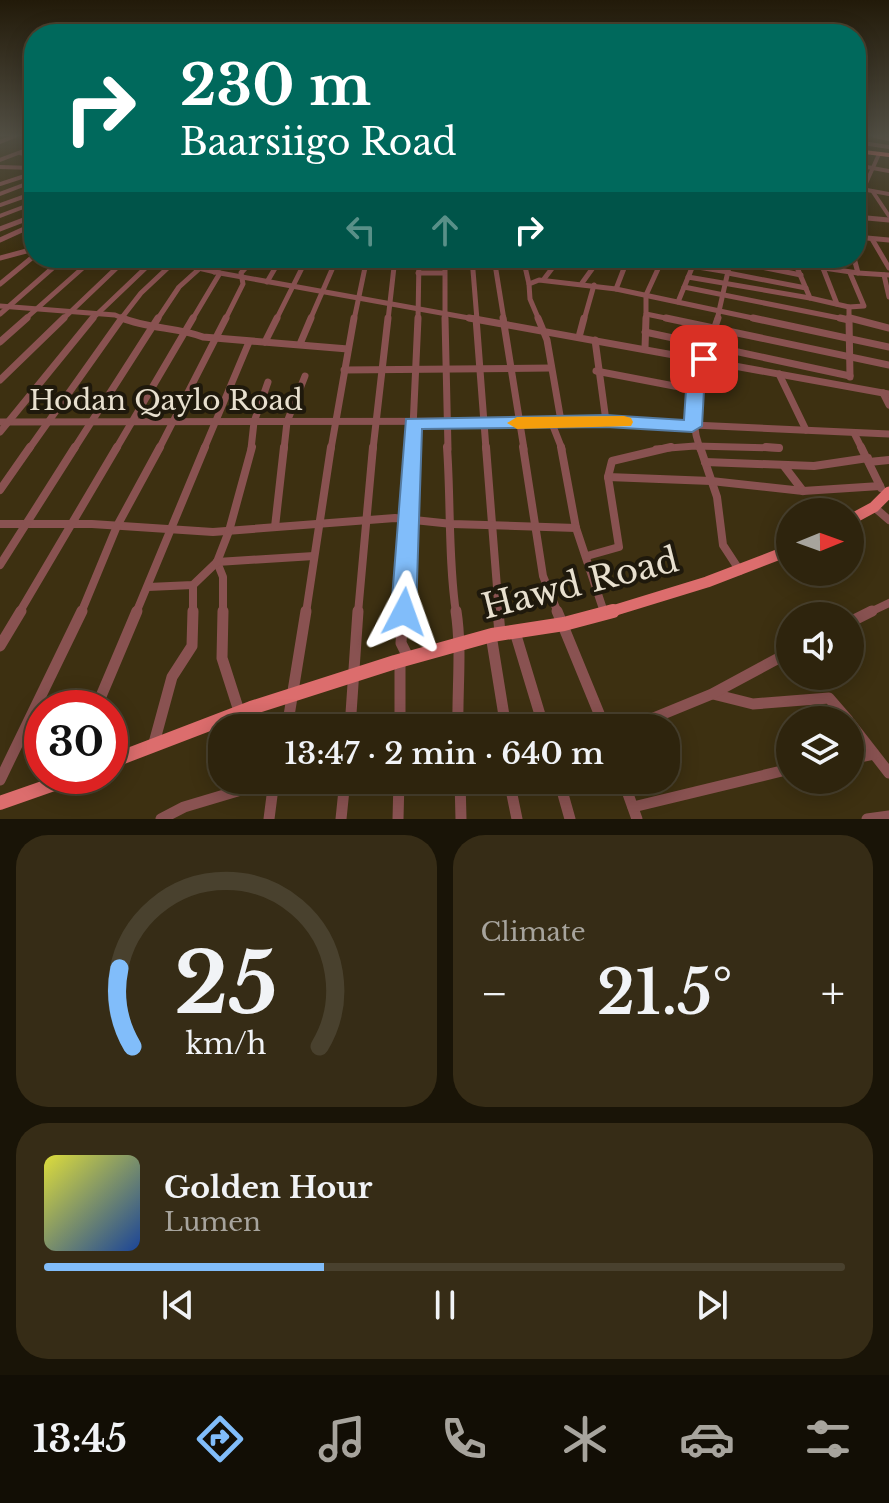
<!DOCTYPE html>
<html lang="en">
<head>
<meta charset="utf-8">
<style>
	:root { --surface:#2e240d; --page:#362c16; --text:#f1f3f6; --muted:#a7a49d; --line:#49412e; --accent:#81bdfa }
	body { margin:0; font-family:"Libre Baskerville",serif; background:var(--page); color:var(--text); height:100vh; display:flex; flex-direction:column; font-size:30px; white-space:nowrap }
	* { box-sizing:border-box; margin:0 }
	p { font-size:26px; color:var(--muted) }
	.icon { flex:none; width:44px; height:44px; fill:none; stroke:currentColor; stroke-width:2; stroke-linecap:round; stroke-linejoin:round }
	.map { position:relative; height:819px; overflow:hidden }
	.panel { display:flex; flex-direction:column; gap:16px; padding:16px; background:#191407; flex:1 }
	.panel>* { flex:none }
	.hud { position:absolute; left:24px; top:24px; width:842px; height:244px; border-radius:32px; box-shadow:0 4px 20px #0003,0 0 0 2px var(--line); background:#00695c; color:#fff; overflow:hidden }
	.needle { width:52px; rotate:89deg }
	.fabs { position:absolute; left:776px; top:498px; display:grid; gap:16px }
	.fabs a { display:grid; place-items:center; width:88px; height:88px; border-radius:50%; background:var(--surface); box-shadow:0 4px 20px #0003,0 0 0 2px var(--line); font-size:40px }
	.speed { position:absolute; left:24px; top:690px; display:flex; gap:16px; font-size:40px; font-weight:700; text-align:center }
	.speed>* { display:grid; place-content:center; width:104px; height:104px; border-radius:50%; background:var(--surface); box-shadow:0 4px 20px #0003,0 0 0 2px var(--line); line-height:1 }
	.speed .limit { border:12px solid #d22; background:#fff; color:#111 }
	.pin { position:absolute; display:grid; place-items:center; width:68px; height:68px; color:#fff; margin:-34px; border-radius:16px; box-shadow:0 4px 12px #0006 }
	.me { position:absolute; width:88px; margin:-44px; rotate:4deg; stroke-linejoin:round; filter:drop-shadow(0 0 6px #0008) }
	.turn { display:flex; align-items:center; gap:28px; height:168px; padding:0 24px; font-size:36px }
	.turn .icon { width:104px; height:104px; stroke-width:2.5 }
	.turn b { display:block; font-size:56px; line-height:68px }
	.lanes { display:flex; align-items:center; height:76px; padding:0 24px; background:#0003; justify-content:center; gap:40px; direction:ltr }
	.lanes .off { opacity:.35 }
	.big { font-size:60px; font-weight:600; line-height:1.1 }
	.panel .card { flex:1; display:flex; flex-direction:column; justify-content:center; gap:12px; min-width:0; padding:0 28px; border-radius:32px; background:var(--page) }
	.panel .dial { align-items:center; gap:0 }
	.dial svg { height:208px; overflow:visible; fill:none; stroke:var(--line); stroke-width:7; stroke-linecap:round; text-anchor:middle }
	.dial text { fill:var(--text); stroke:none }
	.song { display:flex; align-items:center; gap:24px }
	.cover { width:96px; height:96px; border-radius:12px; background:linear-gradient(135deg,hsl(60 70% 55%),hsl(220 70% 35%)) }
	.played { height:8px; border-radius:4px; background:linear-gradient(90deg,var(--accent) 35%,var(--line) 35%) }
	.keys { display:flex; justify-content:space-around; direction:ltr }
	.heat { display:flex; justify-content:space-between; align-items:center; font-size:44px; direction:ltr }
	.panel .tiles { flex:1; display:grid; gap:16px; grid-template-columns:1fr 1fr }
	.card:last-child { grid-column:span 2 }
	.trip { position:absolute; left:208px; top:714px; width:472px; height:80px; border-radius:32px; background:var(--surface); box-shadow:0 4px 20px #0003,0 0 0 2px var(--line); font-weight:600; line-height:80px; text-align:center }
	.tab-bar { display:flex; height:128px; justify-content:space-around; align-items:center; background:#120e05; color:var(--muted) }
	.tab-bar .icon { width:56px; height:56px }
	.tab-bar .on { color:var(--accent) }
	.tab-bar b { font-size:36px; color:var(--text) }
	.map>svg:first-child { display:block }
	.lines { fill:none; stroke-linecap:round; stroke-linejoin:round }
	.minor-far4 { stroke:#895251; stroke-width:4 }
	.minor-far3 { stroke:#895251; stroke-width:5 }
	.minor-far2 { stroke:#895251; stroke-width:7 }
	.minor-far1 { stroke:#895251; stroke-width:8 }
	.minor { stroke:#895251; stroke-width:11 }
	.major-far1 { stroke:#dc6d6d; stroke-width:11 }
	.major { stroke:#dc6d6d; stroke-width:14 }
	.highway { fill:#fd7778; fill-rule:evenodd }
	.route { fill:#81bdfa; stroke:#547ba2; stroke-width:2 }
	.slow { fill:#f59e0b }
	.labels { text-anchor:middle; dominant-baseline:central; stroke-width:8; stroke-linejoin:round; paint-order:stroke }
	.street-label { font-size:28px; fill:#e8e0cf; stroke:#1f190c }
	.near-street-label { font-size:34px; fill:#e8e0cf; stroke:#1f190c }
</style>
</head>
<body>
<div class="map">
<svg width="889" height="819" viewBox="0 0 889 819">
	<rect width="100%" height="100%" fill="#3d3011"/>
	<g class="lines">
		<g class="minor-far4">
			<polyline points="875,136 889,139"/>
			<polyline points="0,142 15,136"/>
			<polyline points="856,142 889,147"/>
			<polyline points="20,153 34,156"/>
			<polyline points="0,160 34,147"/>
			<polyline points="856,165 889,171"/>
			<polyline points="0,167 34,168"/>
			<polyline points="0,184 34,173"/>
			<polyline points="856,188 889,194"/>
			<polyline points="863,190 879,154"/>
			<polyline points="873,192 889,216"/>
			<polyline points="0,194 34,181"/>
			<polyline points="0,205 34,193"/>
			<polyline points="0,216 34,203"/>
			<polyline points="856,217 865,218"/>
			<polyline points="29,218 34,216"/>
		</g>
		<g class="minor-far3">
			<polyline points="856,217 889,220"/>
			<polyline points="0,229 34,216"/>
			<polyline points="856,237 889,240"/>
			<polyline points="872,239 889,268"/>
			<polyline points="0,240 33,225"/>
			<polyline points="0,258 34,249"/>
			<polyline points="155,258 220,273 480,320"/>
			<polyline points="445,258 445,320"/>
			<polyline points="472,258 477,320"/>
			<polyline points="494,258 504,320"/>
			<polyline points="523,258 529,284"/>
			<polyline points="534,258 555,266"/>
			<polyline points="702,258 730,263"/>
			<polyline points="756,258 858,273 854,258"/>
			<polyline points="793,258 810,298 849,307 864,306 850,273"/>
			<polyline points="819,258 837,304"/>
			<polyline points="730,261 801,275"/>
			<polyline points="692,266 728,272"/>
			<polyline points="214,272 224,258"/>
			<polyline points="418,273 444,273"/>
			<polyline points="728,273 806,288"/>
			<polyline points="858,273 889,275"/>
			<polyline points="884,275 889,297"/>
			<polyline points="688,277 810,298"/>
			<polyline points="544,279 560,258"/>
			<polyline points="267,282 281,258"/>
			<polyline points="582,283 600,258"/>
			<polyline points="0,284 34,256"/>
			<polyline points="684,287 849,320"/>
			<polyline points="616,289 628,258"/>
			<polyline points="678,302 696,258"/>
			<polyline points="0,306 115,315 127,320"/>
			<polyline points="849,307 849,320"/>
			<polyline points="0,314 64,258"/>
			<polyline points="646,314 675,320"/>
			<polyline points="850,318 858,320"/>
			<polyline points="24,320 94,258"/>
			<polyline points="62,320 127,258"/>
			<polyline points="91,320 156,258"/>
			<polyline points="120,320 141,293 174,262"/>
			<polyline points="157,320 179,287 199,269"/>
			<polyline points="192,320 220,273"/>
			<polyline points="225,320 243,284 241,273 254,258"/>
			<polyline points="276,320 307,258"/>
			<polyline points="310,320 337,258"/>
			<polyline points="354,320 367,258"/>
			<polyline points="388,320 395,258"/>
			<polyline points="418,320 419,258"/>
			<polyline points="539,320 530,299 529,284 539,280 616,289 762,320"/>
			<polyline points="584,320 594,285"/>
			<polyline points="646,320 646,295 663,258"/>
			<polyline points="717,320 731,258"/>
		</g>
		<g class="minor-far2">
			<path d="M122,318C148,329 177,327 203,337L348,349"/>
			<polyline points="445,318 448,449"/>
			<polyline points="469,318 889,394"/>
			<polyline points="476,318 486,449"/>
			<polyline points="503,318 524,449"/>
			<polyline points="538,318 547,340 561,421"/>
			<polyline points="666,318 889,365"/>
			<polyline points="753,318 889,347"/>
			<polyline points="840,318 849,320"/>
			<polyline points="849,318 850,377"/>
			<polyline points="850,318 889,328"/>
			<polyline points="645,332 850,376"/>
			<polyline points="579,337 584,318"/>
			<polyline points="595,340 606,421"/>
			<polyline points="0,342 27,318"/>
			<polyline points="265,342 277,318"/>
			<polyline points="300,344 311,318"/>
			<polyline points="645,348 646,318"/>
			<polyline points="344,370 551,368"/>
			<polyline points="596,371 695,390"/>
			<polyline points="779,374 806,430"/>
			<polyline points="0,380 64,318"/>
			<polyline points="883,393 889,405"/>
			<polyline points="551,421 562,449"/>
			<polyline points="0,422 606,421 889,434"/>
			<polyline points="0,432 93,318"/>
			<polyline points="854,433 862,449"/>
			<polyline points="29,449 122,318"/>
			<polyline points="74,449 158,318"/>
			<polyline points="116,449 193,318"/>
			<polyline points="159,449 226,318"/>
			<polyline points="204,449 249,342"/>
			<polyline points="251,449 254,422 268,382"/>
			<polyline points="284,449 287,422 305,376"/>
			<polyline points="331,449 354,318"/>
			<polyline points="373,449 388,318"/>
			<polyline points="412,449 418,318"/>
			<polyline points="656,449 695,446 779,448"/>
			<path d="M700,449C683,401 703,364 718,318"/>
		</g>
		<g class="minor-far1">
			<path d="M447,447C451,503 448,558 456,613"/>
			<polyline points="486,447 499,613"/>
			<polyline points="523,447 543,576 558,613"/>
			<polyline points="561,447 576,528 604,612"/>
			<polyline points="700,447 717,497 723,545 740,571"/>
			<polyline points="766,447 779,448"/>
			<polyline points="861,447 881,488"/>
			<polyline points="705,462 814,466 868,458"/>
			<polyline points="869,462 889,460"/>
			<polyline points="784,466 803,491"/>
			<polyline points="608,477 711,481 803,491 880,486"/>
			<polyline points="0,490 30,447"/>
			<polyline points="874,507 889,520"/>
			<polyline points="0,524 92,524 213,532 395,518 452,524 576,528"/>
			<polyline points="275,527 284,447"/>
			<polyline points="587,556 619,547 608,477 612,461 671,447"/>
			<polyline points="217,562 223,577 223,613"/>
			<polyline points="217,562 314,556"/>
			<polyline points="0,565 75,447"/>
			<polyline points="148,587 193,585 217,562 229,531 252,447"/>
			<polyline points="19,613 117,447"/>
			<polyline points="81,613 117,526 160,447"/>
			<polyline points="136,613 205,447"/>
			<polyline points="193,613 193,585"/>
			<polyline points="306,613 331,447"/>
			<polyline points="358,613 373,447"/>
			<polyline points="403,613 412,447"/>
			<polyline points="868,613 889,603"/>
		</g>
		<g class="minor">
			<polyline points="223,611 222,658 239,711"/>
			<polyline points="403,611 401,643 408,657"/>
			<path d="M456,611C462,650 457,689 458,728"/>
			<polyline points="498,611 500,633"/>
			<polyline points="557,611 605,728"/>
			<polyline points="850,622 872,611"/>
			<polyline points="515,632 544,728"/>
			<polyline points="491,635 506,728"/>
			<polyline points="0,646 21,611"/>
			<polyline points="400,660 400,728"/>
			<polyline points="713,694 753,704 829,698 848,720"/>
			<polyline points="96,708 137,611"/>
			<polyline points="850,723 889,773"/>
			<polyline points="287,728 306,611"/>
			<polyline points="350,728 358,611"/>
			<polyline points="629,728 712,694 790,652"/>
			<polyline points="154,743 172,677 192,646 193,611"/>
			<polyline points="850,759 874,754"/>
			<polyline points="0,780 82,611"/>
			<polyline points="460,780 461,819"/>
			<polyline points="509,780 517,819"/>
			<polyline points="559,780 570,819"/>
			<polyline points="623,780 637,819"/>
			<polyline points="633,807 790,769"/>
			<polyline points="161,819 184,807 274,780"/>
			<polyline points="269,819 274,780"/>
			<polyline points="341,819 345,780"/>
			<polyline points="398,819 399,780"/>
			<polyline points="867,819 889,816"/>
		</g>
		<g class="major-far1">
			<polyline points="850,520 874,507 889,492"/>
			<polyline points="606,613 707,582 790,550"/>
		</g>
		<g class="major">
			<polyline points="110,762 251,708 395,662 492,635 564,624 613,611"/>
			<polyline points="0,803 77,776"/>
		</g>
		<polygon class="highway" points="856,149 889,153 889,157 856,153"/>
	</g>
	<linearGradient id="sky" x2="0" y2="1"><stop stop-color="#221a09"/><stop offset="0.54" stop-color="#514e43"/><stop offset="1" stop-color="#514e43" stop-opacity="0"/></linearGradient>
	<rect width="889" height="251" fill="url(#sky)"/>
	<polygon class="route" points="704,354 712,359 704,390 702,426 692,432 606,427 422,429 416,612 412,619 404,622 395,619 391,612 406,419 606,415 684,420 686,390 696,359"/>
	<polygon class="slow" points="624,416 631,418 633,422 631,426 517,429 507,423 517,417"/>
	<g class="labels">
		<g class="street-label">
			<text x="166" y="400">Hodan Qaylo Road</text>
		</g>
		<g class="near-street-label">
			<text transform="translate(580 583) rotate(-14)">Hawd Road</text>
		</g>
	</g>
</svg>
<div class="fabs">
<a><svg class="needle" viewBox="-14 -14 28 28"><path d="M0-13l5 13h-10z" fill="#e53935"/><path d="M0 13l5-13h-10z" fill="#a7a49d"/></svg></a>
<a><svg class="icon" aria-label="sound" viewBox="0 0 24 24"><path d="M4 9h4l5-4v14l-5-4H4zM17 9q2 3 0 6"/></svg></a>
<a><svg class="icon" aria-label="layers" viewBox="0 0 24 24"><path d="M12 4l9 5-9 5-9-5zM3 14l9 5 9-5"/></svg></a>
</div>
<div class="speed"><div class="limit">30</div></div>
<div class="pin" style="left:704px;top:359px;background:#d93025"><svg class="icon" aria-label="arrive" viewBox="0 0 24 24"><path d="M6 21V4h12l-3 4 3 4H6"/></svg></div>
<svg class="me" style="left:404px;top:612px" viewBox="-20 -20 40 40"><path d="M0-17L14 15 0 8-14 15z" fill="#81bdfa" stroke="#fff" stroke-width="4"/></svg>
<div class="trip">13:47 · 2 min · 640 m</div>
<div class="hud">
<div class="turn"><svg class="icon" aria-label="right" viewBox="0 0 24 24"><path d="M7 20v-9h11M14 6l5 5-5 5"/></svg><div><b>230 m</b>Baarsiigo Road</div></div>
<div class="lanes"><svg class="icon off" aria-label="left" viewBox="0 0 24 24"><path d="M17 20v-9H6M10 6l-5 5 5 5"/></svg><svg class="icon off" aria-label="ahead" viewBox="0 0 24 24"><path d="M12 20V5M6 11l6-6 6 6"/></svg><svg class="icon" aria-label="right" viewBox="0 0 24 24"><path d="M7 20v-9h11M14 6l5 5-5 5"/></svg></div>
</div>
</div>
<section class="panel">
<div class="tiles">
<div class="card dial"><svg viewBox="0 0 100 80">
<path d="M14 69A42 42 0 1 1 86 69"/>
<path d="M14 69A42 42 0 0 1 9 39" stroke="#81bdfa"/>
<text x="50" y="56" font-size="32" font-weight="700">25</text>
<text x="50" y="72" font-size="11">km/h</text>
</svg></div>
<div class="card"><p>Climate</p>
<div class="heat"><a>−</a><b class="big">21.5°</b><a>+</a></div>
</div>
<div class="card">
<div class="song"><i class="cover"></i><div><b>Golden Hour</b><p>Lumen</p></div></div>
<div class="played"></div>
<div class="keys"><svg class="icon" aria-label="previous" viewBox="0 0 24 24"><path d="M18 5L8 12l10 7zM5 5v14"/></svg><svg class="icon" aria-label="pause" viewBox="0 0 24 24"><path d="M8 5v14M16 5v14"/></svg><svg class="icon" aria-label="next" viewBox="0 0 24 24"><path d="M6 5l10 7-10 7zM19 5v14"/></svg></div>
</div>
</div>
</section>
<nav class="tab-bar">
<b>13:45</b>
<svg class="icon on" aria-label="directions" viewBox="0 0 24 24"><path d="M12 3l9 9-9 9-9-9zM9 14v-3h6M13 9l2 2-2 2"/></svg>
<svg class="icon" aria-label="music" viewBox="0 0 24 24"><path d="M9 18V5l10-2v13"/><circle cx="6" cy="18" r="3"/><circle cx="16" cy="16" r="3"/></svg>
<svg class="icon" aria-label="phone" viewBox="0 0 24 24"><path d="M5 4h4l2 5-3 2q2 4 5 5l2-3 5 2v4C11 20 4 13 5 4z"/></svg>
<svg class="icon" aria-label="climate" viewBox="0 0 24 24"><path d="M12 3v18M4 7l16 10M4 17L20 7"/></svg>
<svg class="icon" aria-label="car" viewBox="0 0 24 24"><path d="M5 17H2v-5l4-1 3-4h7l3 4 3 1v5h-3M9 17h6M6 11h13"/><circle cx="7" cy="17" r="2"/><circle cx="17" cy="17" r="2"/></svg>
<svg class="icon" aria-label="filters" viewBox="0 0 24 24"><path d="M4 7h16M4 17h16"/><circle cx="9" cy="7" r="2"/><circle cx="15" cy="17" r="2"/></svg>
</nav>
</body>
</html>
